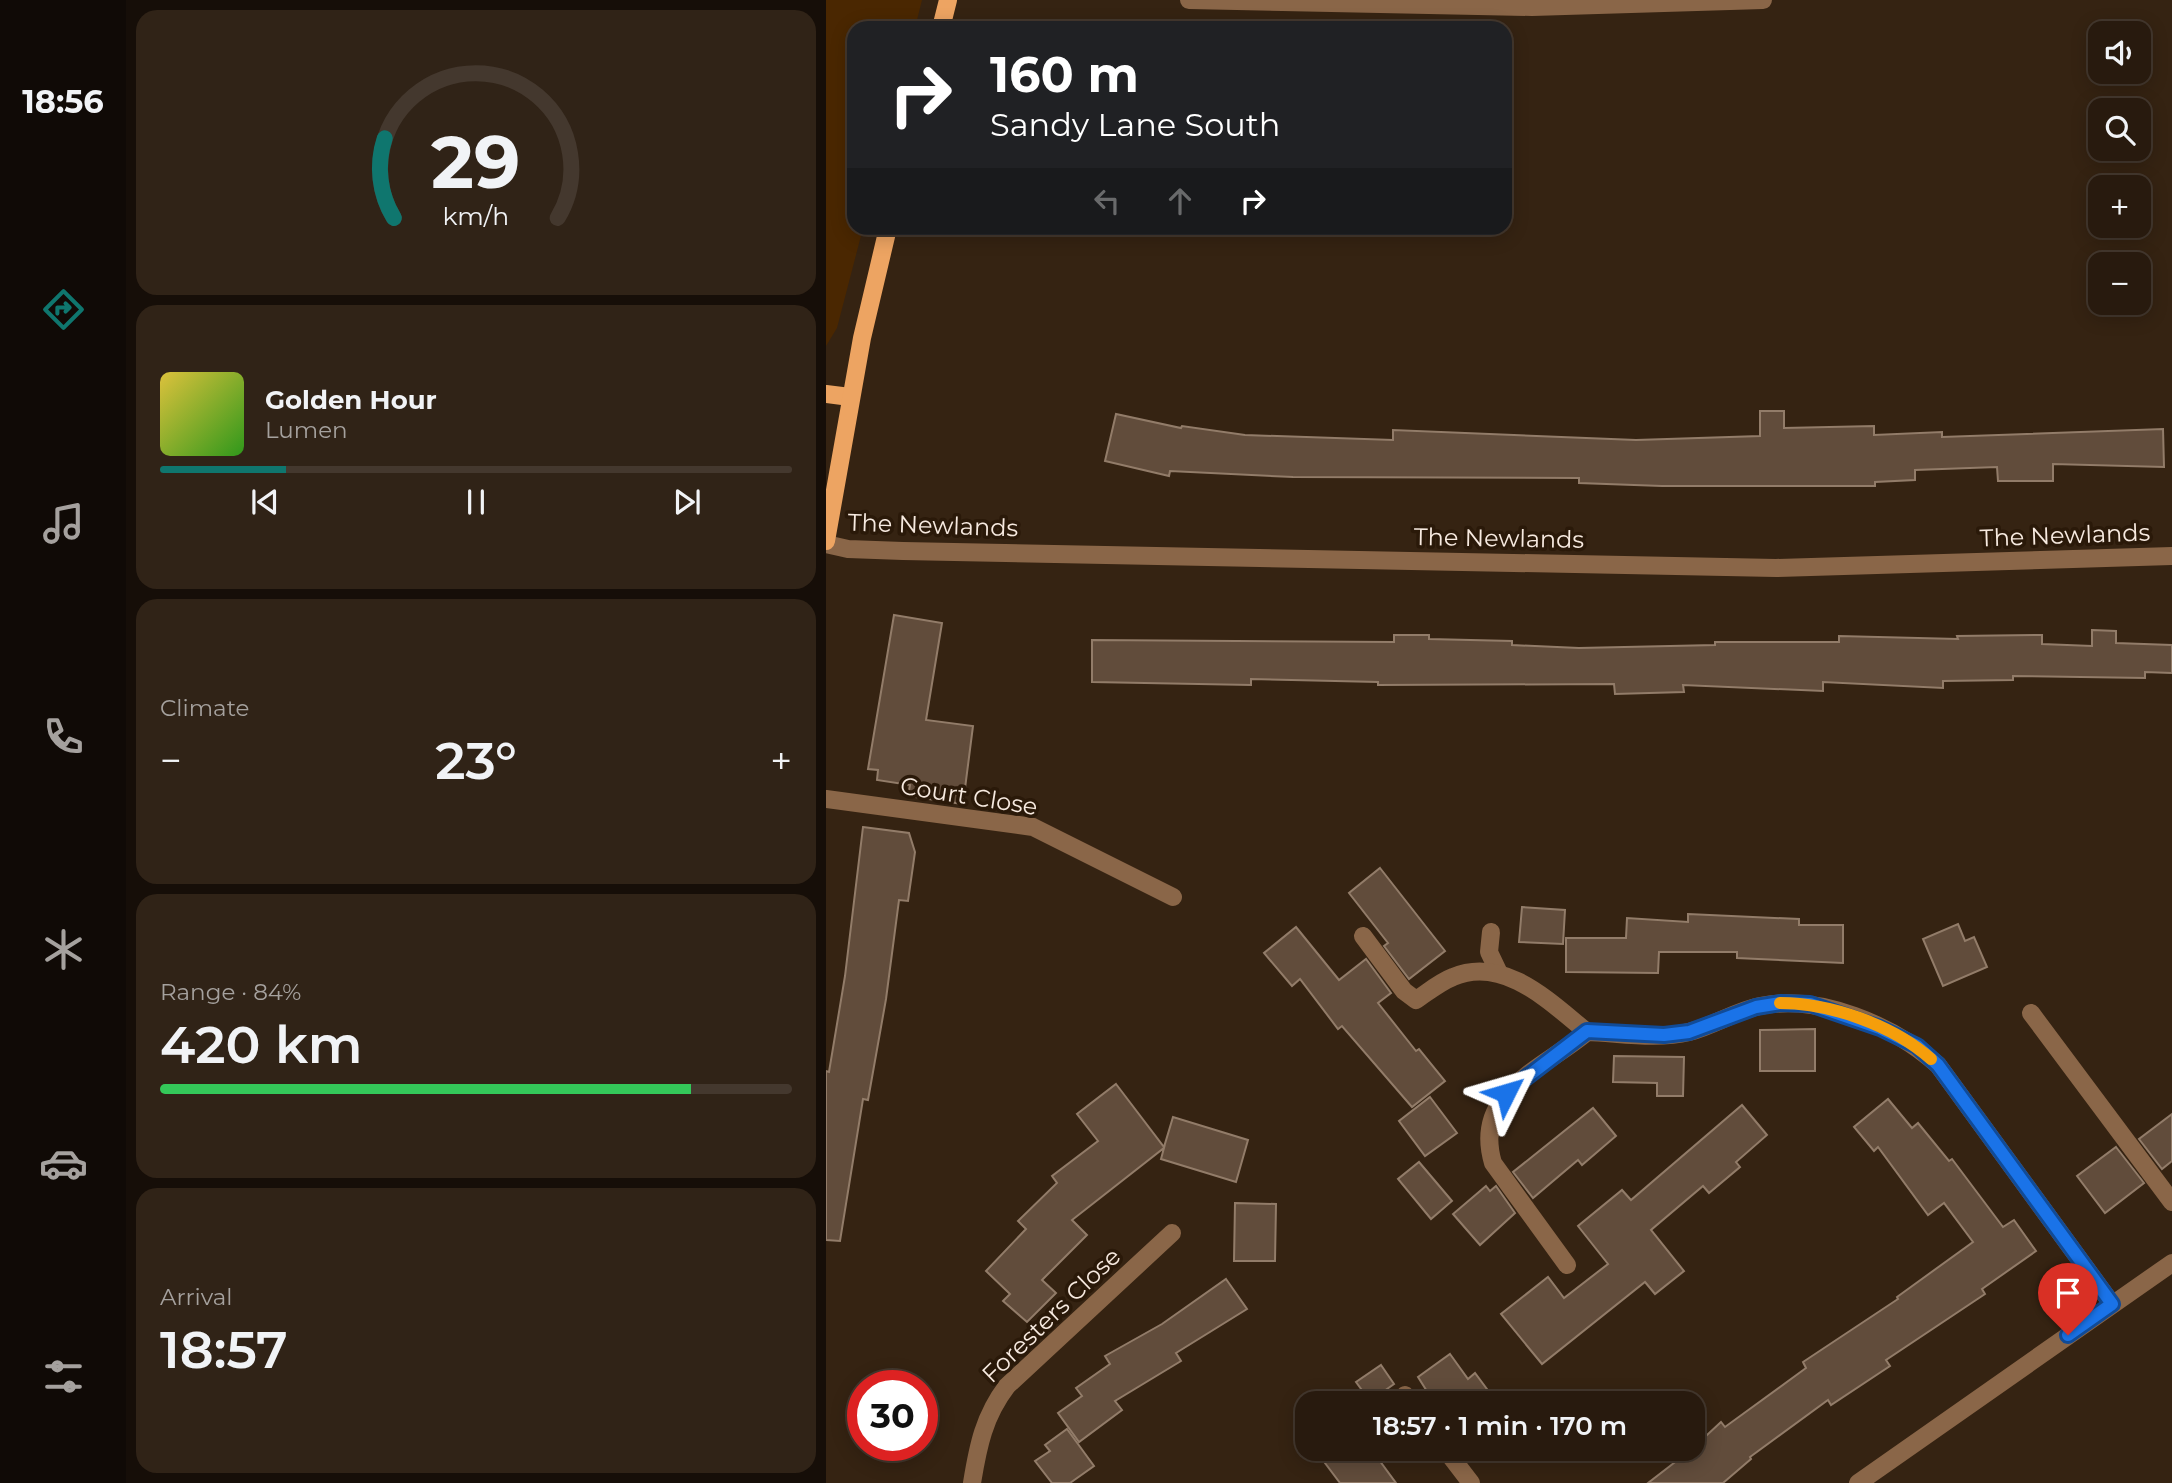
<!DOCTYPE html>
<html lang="en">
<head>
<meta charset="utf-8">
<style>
	:root { --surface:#281a0e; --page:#302317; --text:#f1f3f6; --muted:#a5a19e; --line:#44382e; --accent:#0f766e }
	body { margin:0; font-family:Montserrat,sans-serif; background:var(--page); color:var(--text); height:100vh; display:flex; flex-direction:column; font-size:26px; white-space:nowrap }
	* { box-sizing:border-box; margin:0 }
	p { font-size:23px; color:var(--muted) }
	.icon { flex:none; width:38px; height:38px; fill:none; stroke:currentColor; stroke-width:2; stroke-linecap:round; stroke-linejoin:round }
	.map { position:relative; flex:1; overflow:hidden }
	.drawer { display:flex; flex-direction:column; gap:10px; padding:10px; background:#160e08; width:700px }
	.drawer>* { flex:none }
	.banner { position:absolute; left:21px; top:21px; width:665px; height:214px; border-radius:21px; box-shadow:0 4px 18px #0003,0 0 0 2px var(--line); background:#202124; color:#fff; overflow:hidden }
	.controls { position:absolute; left:1262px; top:21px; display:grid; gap:14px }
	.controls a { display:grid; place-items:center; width:63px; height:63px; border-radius:14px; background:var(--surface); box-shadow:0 4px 18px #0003,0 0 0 2px var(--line); font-size:35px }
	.speed { position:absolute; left:21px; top:1370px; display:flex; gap:14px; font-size:35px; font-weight:700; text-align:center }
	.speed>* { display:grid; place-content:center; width:91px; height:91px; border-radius:50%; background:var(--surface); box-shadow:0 4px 18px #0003,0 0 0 2px var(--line); line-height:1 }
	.speed .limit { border:10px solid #d22; background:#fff; color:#111 }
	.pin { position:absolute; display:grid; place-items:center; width:60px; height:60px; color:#fff; margin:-72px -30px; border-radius:50% 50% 50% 0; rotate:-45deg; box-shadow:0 0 7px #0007 }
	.pin .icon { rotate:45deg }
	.me { position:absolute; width:77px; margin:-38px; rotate:50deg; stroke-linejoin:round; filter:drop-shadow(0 0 5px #0008) }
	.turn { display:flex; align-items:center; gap:24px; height:147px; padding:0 28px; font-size:32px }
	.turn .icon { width:91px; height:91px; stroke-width:2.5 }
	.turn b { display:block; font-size:49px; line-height:60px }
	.lanes { display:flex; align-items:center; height:66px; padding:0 28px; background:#0003; justify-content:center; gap:35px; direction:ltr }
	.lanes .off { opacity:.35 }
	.big { font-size:52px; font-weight:600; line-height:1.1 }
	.drawer .widget { flex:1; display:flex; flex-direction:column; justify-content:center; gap:10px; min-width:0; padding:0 24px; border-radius:21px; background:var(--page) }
	.drawer .dial { align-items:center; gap:0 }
	.dial svg { height:182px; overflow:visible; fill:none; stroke:var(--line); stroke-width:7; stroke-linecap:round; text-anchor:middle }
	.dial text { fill:var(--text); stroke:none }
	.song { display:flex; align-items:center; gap:21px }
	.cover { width:84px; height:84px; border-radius:10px; background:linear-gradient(135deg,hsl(50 70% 55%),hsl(110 70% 35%)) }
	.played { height:7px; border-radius:4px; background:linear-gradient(90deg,var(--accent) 20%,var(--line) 20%) }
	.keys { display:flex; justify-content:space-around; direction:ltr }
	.heat { display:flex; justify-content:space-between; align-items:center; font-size:38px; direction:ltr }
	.charge { height:10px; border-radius:5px; background:linear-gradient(90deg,#34c759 84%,var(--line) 0) }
	.trip { position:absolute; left:469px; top:1391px; width:410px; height:70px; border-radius:21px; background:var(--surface); box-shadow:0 4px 18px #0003,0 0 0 2px var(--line); font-weight:600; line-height:70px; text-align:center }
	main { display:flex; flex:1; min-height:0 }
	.tabs { display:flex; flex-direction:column; width:126px; justify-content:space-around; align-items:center; background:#100a06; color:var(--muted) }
	.tabs .icon { width:49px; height:49px }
	.tabs .on { color:var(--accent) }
	.tabs b { font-size:32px; color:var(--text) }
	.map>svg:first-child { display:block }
	.green { fill:#4a2701 }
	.building { fill:#614c3b; stroke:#927c69; stroke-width:2 }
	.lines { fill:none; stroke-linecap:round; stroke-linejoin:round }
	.minor { stroke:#8a6648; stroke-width:18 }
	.major { stroke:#eda462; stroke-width:18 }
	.route-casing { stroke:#114b97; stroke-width:18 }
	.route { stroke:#1a73e8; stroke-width:12 }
	.slow { stroke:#f59e0b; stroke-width:12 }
	.labels { text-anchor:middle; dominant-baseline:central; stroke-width:7; stroke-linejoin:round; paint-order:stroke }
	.street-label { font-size:24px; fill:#f7eae0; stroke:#2a1909 }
</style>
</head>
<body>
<main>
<nav class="tabs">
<b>18:56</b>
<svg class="icon on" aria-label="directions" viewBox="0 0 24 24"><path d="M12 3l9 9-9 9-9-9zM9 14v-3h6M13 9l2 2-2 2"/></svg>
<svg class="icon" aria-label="music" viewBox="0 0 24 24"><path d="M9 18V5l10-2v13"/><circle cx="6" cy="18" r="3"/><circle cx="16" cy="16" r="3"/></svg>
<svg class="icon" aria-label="phone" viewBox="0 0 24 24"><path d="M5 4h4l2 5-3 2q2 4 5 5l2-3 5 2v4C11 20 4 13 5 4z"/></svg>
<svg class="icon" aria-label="climate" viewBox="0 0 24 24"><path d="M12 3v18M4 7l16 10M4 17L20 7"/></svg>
<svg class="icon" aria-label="car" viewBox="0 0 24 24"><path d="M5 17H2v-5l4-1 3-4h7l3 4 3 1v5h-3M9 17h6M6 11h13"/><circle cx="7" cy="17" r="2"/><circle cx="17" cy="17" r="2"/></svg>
<svg class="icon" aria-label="filters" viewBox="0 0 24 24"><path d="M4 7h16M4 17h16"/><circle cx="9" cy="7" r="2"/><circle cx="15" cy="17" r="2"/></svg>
</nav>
<section class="drawer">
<div class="widget dial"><svg viewBox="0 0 100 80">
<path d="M14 69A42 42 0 1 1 86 69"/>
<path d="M14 69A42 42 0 0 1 10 34" stroke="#0f766e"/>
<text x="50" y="56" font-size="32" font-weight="700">29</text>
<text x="50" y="72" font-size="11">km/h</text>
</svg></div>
<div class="widget">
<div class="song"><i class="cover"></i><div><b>Golden Hour</b><p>Lumen</p></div></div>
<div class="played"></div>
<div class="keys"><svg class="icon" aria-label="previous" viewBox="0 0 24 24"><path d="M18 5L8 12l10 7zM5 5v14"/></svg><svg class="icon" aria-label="pause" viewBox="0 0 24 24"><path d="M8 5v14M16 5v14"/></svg><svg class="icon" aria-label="next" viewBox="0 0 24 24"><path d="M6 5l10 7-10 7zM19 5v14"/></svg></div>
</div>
<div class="widget"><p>Climate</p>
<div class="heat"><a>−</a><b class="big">23°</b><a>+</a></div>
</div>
<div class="widget"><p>Range · 84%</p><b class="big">420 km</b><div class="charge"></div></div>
<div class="widget"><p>Arrival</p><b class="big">18:57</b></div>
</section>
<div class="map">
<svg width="1346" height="1483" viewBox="0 0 1346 1483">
	<rect width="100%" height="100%" fill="#352312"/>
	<polygon class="green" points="0,0 96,0 89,28 28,28 28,228 37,228 11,328 0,346"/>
	<g class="building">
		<polygon points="934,411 958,411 958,428 1048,426 1048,435 1116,432 1116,437 1337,429 1338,467 1227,464 1227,481 1172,481 1171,467 1089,470 1089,480 1049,482 1049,486 836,486 753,483 753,478 467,477 344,471 343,476 279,461 290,414 355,428 356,426 419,435 567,440 567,430 810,440 934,436"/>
		<polygon points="68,615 116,623 100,720 147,726 137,804 82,796 84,785 51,780 52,770 42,769"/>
		<polygon points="1266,630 1290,631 1290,643 1346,645 1346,673 1319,672 1319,678 1187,676 1187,680 1117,681 1117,688 997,682 997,691 857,685 858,692 789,694 788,684 552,685 552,682 425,679 425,685 266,682 266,640 568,642 568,635 603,635 603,639 686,641 686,645 753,648 889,645 889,642 1013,642 1013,636 1132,639 1131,636 1216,635 1216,644 1266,646"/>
		<polygon points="37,827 83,833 89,852 82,901 73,900 60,999 42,1100 37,1099 14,1241 0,1240 0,1071 3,1072 19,976"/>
		<polygon points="554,868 619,951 583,979 558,946 562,943 523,893"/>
		<polygon points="696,907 739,910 737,944 693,942"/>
		<polygon points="862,914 973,919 973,925 1017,925 1017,963 911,958 911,952 833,952 832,973 740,972 740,938 800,938 801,918 862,922"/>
		<polygon points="1132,924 1139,941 1148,937 1161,967 1117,986 1097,939"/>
		<polygon points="470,927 513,980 540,959 565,993 552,1003 590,1051 593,1049 619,1081 586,1107 516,1026 512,1029 474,979 466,986 438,953"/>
		<polygon points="989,1029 989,1071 934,1071 934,1030"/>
		<polygon points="788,1056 858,1057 857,1096 831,1096 831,1083 787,1082"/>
		<polygon points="290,1084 338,1147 347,1117 422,1140 410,1182 335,1159 338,1148 246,1220 261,1235 216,1280 230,1293 201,1322 177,1301 184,1294 160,1271 200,1229 192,1221 231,1183 226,1176 272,1141 251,1114"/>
		<polygon points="604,1097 631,1133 599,1156 573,1121"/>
		<polygon points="1062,1099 1086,1128 1092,1123 1123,1161 1126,1159 1177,1227 1188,1220 1210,1251 1156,1289 1159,1294 1060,1360 1064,1366 1005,1405 1002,1400 924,1457 925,1459 897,1483 822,1483 866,1449 895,1422 899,1427 980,1368 977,1362 1072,1299 1071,1297 1147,1242 1118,1203 1102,1215 1052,1147 1048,1151 1028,1127"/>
		<polygon points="916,1105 941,1135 910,1162 914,1167 883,1193 877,1186 825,1230 858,1271 829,1294 819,1282 716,1364 675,1314 722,1277 738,1298 782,1264 752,1226 796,1190 805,1200"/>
		<polygon points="767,1108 790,1136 756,1165 752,1160 707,1198 687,1172"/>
		<polygon points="1346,1114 1346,1161 1336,1169 1313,1139"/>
		<polygon points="1290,1147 1318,1183 1279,1213 1251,1176"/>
		<polygon points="593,1162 626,1201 605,1219 572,1179"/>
		<polygon points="660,1186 664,1191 670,1186 689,1213 654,1245 627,1214"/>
		<polygon points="409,1203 450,1204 449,1261 408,1261"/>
		<polygon points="400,1279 421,1309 350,1353 355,1361 289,1401 296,1410 253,1442 232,1413 256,1396 250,1388 284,1364 279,1356 336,1324"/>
		<polygon points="624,1354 642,1379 649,1373 672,1404 609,1404 592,1377"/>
		<polygon points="555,1365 568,1384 544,1401 530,1382"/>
		<polygon points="241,1429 268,1466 244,1483 226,1483 209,1461 224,1451 219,1445"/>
		<polygon points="493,1449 545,1449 570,1483 514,1483 490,1451"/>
	</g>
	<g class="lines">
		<g class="minor">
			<polyline points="363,0 706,7 937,0"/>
			<polyline points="0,544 22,549 77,551 950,568 1346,556"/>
			<polyline points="0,799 207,827 347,897"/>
			<polyline points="665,932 663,952 673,973"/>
			<path d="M537,936L578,991L590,1000C602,992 614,982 627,977C678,955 725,1003 761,1032"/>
			<polyline points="1205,1013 1346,1202"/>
			<path d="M741,1265L667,1163C646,1092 717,1069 761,1032C793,1033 831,1040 863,1032C887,1026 909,1011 934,1006C994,994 1067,1025 1112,1065L1286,1304"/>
			<polyline points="579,1395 585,1404"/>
			<polyline points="619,1449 645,1483"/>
			<path d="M146,1483C152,1446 158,1416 181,1386L346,1233"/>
			<polyline points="1032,1483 1346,1263"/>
		</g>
		<g class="major">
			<polyline points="115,28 122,0"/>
			<polyline points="0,394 24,397"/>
			<polyline points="0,541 36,338 62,228"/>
		</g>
	</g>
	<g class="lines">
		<defs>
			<polyline id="route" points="680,1093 761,1031 838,1035 863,1032 930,1007 955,1003 984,1004 1054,1028 1091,1046 1112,1065 1286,1304 1242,1335"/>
		</defs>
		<use href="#route" class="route-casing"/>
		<use href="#route" class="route"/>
		<path class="slow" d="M954,1003C1004,1003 1067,1025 1105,1059"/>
	</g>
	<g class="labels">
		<g class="street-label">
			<text transform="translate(107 525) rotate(2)">The Newlands</text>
			<text transform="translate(1239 535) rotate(-2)">The Newlands</text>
			<text transform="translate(673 538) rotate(1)">The Newlands</text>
			<text transform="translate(143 796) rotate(9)">Court Close</text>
			<text transform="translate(225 1315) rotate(-44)">Foresters Close</text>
		</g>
	</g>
</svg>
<div class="controls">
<a><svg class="icon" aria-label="sound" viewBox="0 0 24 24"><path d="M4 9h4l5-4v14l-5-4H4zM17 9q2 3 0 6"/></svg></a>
<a><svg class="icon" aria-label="search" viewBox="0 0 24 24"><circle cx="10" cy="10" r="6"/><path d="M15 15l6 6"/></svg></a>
<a>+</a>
<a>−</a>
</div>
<div class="speed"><div class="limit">30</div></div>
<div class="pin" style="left:1242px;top:1335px;background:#d93025"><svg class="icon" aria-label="arrive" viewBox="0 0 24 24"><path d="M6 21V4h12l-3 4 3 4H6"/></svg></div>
<svg class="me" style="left:680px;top:1093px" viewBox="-20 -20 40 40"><path d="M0-17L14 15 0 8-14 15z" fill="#1a73e8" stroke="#fff" stroke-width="4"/></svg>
<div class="trip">18:57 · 1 min · 170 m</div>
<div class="banner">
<div class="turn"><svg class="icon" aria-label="right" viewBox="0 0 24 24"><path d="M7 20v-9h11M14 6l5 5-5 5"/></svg><div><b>160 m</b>Sandy Lane South</div></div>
<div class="lanes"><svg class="icon off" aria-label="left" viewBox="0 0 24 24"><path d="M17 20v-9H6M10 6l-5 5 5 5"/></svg><svg class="icon off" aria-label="ahead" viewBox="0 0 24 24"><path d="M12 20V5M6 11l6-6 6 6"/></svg><svg class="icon" aria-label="right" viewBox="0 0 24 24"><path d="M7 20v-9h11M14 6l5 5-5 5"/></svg></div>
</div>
</div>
</main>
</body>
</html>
